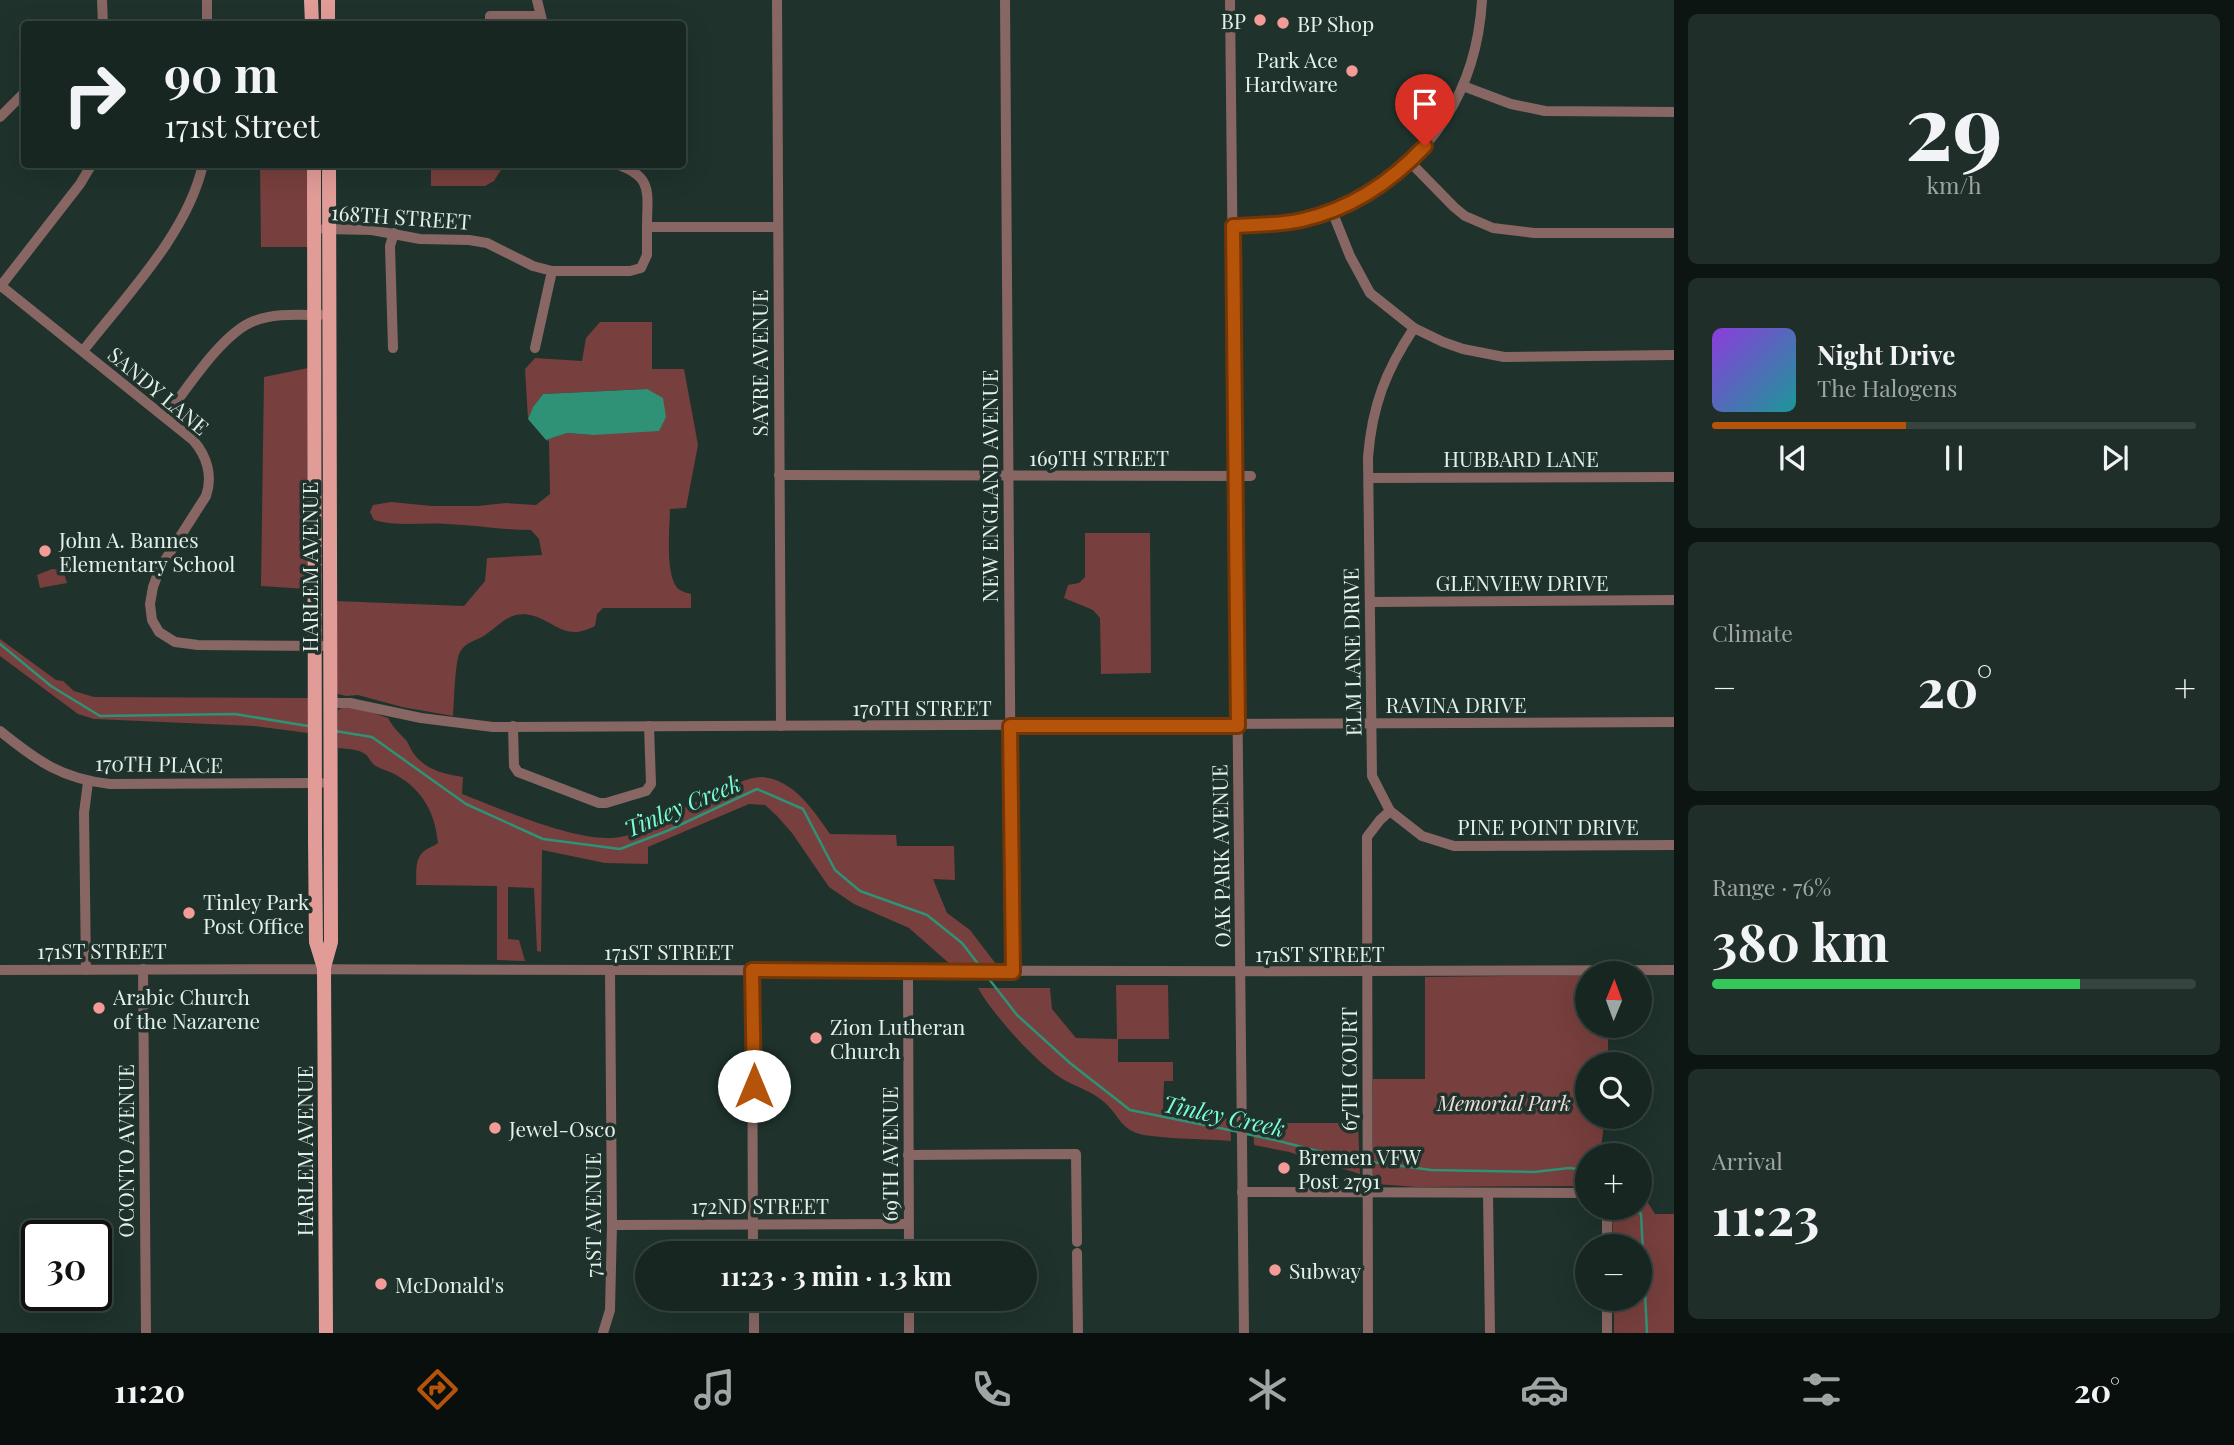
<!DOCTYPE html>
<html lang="en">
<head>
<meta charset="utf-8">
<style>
	:root { --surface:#172621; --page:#202e2a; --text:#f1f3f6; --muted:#9ea5a5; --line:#36433f; --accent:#b45309 }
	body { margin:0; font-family:"Playfair Display",serif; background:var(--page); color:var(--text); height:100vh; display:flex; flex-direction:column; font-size:26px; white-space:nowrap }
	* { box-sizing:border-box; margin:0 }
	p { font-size:23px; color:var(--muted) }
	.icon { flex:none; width:38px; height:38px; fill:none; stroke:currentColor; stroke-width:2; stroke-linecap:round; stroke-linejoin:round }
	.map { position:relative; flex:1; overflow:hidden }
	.side { display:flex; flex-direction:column; gap:14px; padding:14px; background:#0d1512; width:560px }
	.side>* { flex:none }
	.banner { position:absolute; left:21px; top:21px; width:665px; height:147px; border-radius:7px; box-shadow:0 7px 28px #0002,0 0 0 2px var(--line); background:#172621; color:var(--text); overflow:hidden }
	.needle { width:46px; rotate:1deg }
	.tools { position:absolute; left:1575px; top:961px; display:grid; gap:14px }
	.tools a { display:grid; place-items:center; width:77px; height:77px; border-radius:50%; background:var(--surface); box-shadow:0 7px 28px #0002,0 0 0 2px var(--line); font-size:35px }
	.speed { position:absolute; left:21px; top:1220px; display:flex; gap:14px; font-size:35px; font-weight:700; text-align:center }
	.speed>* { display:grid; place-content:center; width:91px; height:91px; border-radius:50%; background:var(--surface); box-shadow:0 7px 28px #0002,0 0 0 2px var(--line); line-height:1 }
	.speed .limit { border:4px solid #111; border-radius:10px; background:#fff; color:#111 }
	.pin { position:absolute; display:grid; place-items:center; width:60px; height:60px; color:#fff; margin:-72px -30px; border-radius:50% 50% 50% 0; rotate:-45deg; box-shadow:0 0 7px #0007 }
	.pin .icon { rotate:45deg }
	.me { position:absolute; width:77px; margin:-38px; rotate:0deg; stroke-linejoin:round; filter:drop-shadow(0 0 5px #0008) }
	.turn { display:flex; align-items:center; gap:24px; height:147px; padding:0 28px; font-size:32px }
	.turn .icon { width:91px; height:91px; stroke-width:2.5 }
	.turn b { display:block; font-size:49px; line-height:60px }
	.big { font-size:52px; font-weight:700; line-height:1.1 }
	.side .card { flex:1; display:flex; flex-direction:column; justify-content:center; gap:10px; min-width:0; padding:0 24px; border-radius:10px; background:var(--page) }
	.side .dial { align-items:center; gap:0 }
	.dial b { font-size:91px; line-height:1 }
	.song { display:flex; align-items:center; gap:21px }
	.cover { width:84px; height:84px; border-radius:10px; background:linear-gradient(135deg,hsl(270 70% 55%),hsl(180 70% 35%)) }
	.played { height:7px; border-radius:4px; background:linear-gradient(90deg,var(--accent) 40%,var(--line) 40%) }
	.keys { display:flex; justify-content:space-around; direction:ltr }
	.heat { display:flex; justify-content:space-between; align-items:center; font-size:38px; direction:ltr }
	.charge { height:10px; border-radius:5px; background:linear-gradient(90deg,#34c759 76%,var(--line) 0) }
	.trip { position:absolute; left:635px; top:1241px; width:402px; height:70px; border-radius:35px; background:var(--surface); box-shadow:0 7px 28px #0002,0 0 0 2px var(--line); font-weight:700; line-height:70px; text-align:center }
	.dock { display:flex; height:112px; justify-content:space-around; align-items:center; background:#090f0d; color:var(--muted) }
	.dock .icon { width:49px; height:49px }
	.dock .selected { color:var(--accent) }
	.dock b { font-size:32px; color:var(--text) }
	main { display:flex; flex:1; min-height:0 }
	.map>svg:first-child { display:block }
	.green { fill:#773f3d }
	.water { fill:#2f9277 }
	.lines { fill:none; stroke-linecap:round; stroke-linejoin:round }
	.stream { stroke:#2f9277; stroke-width:2.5 }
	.minor { stroke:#886663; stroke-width:10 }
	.major { stroke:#e29c98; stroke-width:14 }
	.route-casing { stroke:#753606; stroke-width:18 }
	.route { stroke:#b45309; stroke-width:12 }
	.poi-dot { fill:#f59b97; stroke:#1f322c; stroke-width:2.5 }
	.labels { text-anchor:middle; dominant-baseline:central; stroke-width:7; stroke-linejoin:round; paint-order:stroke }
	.poi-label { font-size:21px; fill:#e4f0ec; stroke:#1f322c; text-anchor:start }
	.street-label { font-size:21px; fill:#e4f0ec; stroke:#1f322c }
	.park-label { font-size:21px; font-style:italic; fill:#f4dddb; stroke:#1f322c }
	.water-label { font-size:23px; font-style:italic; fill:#79fdd6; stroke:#1f322c }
</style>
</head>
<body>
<main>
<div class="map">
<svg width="1674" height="1333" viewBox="0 0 1674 1333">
	<rect width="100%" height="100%" fill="#1f322c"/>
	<g class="green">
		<polygon points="260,165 308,165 309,247 261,247"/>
		<polygon points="431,165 431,164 504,165 494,181 485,186 431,186"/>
		<path d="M600,322H652V369H684L698,445L686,508L670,509C670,528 664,579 680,590C683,592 687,593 691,594V608H603L597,614L595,626C566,641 558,624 534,616C509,609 500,626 482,637C474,641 465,643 460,652C455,660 454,704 453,716L402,707L358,695L346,696L338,694L336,688L335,601L464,606L485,581L487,558L542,555L539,539L531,530C502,530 475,525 447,524C423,522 397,527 374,520L370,512L373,505L391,502L432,506H477L506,503L536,505L550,494L549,441L546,440L567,433L593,435L646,389L543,394L533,407L528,419L525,369L535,358L582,361L586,338Z"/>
		<polygon points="308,368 307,589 261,586 264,377"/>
		<polygon points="1085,533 1150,533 1151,673 1101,674 1100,618 1093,610 1064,598 1068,585 1079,583 1085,577"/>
		<polygon points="52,569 63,570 67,583 40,588 37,575"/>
		<polygon points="0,639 56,680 63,681 74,691 94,697 309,698 308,733 254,726 94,719 78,714 0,656"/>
		<path d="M345,706L359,708L388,718C393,727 398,732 405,739C409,743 410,749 414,754C426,770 444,774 463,777L462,794C499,808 581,845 620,837C633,835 648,827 660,821C682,810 741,775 763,777C794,780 814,811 830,834L896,835L897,846H954L955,880L933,879L947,913L970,930L996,964L951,965L909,928L854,904L829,887L792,833L777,816L765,805L749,804L648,847V864L605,863L542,850L541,952L537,951L534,888L508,887V939L519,940L525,961L497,960V886L416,885C417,875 414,860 423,852C427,848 433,847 438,843C435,813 423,790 396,775C390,771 382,770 376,766C370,763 370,757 365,754C358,749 347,749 338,748V710Z"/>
		<polygon points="1587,975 1587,1026 1608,1026 1608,1064 1587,1064 1587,1116 1605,1117 1600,1155 1587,1155 1587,1186 1416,1187 1376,1184 1373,1178 1373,1079 1425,1079 1425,977"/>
		<path d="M1116,985H1168L1169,1039H1118V1062H1173V1081H1164L1163,1110L1230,1119L1231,1141C1205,1139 1169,1139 1144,1135C1120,1130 1120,1116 1104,1102C1093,1092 1079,1088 1066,1081C1039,1066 993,1015 978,988H1050L1052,1009L1076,1038L1117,1039Z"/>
		<polygon points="1253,1123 1358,1123 1360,1174 1289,1152 1254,1145"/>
		<polygon points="1640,1190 1655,1214 1674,1214 1674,1333 1614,1333 1614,1299 1640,1298 1640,1246 1613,1246 1612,1208 1640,1208"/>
	</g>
	<polygon class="water" points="647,389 663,398 666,417 659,431 593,435 567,433 546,440 528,419 533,407 543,394"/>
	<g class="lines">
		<g class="stream">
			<polyline points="0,644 51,686 100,716 235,714 308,726"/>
			<polyline points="335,731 372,737 466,804 543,839 620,849 667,831 757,789 803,809 835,870 860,891 927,915 962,943 979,965"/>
			<polyline points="989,979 1017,1015 1070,1063 1130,1110 1239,1132"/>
			<path d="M1246,1134C1286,1141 1325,1155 1366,1161"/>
			<polyline points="1372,1162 1431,1170 1534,1172 1569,1168 1587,1170"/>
			<polyline points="1634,1208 1641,1214 1647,1333"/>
		</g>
		<g class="minor">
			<polyline points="102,0 103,24"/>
			<polyline points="207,0 207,24"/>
			<polyline points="537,0 543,24"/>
			<polyline points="777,0 781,726"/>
			<polyline points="1005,0 1012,972"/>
			<polyline points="1230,0 1244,1333"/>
			<polyline points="490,24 490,16 540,16"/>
			<polyline points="1463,86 1511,104 1545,111 1674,112"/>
			<polyline points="0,117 24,93"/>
			<polyline points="1410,162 1454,207 1465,216 1493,228 1534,233 1674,233"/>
			<path d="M616,164C654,177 647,192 647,227"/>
			<polyline points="1332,211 1350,256 1370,293 1414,328 1443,342 1463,349 1504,357 1674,355"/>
			<path d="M1233,226C1255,224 1280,225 1302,220C1320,216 1336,209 1352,201C1432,161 1477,89 1482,0"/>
			<polyline points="324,229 372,230 420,239 469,240 487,243 533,266 552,271 630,271 641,268 647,255 647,227 778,227"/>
			<path d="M1,286L193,440C207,456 213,476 206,496L160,568L153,587L150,604L152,620L159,632L175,642L198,645L330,646"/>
			<polyline points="0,287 80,184 92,164"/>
			<polyline points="393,348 390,246 394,233"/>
			<polyline points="535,348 552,271"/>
			<path d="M83,351C125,297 188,233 203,164"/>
			<path d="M165,417C187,389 222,333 254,321C275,313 298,315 320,315"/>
			<polyline points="779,475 1251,476"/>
			<polyline points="1369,478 1674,477"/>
			<polyline points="1370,602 1674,600"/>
			<polyline points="331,703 350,703 421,718 493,727 1674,722"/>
			<polyline points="513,726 514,766 518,772 599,803 606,803 646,791 651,784 649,726"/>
			<path d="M0,731C37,761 62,779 110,784L321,783"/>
			<polyline points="1390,811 1422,836 1454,846 1674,845"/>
			<polyline points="143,969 146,1333"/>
			<path d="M0,970C558,967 1116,974 1674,970"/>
			<polyline points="86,970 84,813 88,782"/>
			<polyline points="752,970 753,1253"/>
			<polyline points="908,971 909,1253"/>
			<polyline points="908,1155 1076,1154 1077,1242"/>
			<polyline points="1242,1192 1587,1193"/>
			<polyline points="1488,1193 1490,1333"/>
			<polyline points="1607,1208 1607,1246"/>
			<polyline points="612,1225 908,1224"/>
			<polyline points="1077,1253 1078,1333"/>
			<polyline points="754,1298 754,1333"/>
			<polyline points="909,1298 909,1333"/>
			<polyline points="1607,1298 1607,1333"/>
			<polyline points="603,1333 610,1310 612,1225 610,970"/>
			<path d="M1368,1333L1367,837L1380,820L1390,811L1372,776L1368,457C1372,406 1386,370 1414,328"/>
		</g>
		<g class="major">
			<polyline points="311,0 312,24"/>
			<polyline points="328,0 328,24"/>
			<polyline points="314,164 315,841 316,942 324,968 326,1333"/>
			<polyline points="324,967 331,942 329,164"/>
		</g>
	</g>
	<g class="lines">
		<defs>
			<path id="route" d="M754,1086L752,970L1013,972L1010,726H1238L1233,226C1255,225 1280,225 1302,220C1351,209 1392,181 1425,146"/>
		</defs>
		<use href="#route" class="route-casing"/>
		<use href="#route" class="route"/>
	</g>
	<g class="poi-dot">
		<circle cx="1260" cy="20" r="7"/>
		<circle cx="1283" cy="23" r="7"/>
		<circle cx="1352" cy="71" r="7"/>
		<circle cx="45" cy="551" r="7"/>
		<circle cx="189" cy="913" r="7"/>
		<circle cx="99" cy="1008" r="7"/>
		<circle cx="816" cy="1038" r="7"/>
		<circle cx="495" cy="1128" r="7"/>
		<circle cx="1284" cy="1168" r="7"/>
		<circle cx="1275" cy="1270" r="7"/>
		<circle cx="381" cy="1284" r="7"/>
	</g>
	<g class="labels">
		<g class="poi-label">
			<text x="1246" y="20" text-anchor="end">BP</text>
			<text x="1297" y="23">BP Shop</text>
			<text x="1338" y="59" text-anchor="end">Park Ace<tspan x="1338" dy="24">Hardware</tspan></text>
			<text x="59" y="539">John A. Bannes<tspan x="59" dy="24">Elementary School</tspan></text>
			<text x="203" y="901">Tinley Park<tspan x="203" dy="24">Post Office</tspan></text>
			<text x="113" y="996">Arabic Church<tspan x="113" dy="24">of the Nazarene</tspan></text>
			<text x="830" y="1026">Zion Lutheran<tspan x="830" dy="24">Church</tspan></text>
			<text x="509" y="1128">Jewel-Osco</text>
			<text x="1298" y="1156">Bremen VFW<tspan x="1298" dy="24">Post 2791</tspan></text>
			<text x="1289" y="1270">Subway</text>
			<text x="395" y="1284">McDonald's</text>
		</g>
		<g class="street-label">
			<text transform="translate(401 216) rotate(4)">168TH STREET</text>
			<text transform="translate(759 363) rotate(-90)">SAYRE AVENUE</text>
			<text transform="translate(159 390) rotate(40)">SANDY LANE</text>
			<text x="1099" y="457">169TH STREET</text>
			<text x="1521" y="458">HUBBARD LANE</text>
			<text transform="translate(989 486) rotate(-90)">NEW ENGLAND AVENUE</text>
			<text transform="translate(309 567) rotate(-90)">HARLEM AVENUE</text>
			<text x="1522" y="582">GLENVIEW DRIVE</text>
			<text transform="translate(1351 652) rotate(-91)">ELM LANE DRIVE</text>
			<text x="1456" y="704">RAVINA DRIVE</text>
			<text x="922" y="707">170TH STREET</text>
			<text transform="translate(159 763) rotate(1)">170TH PLACE</text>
			<text x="1548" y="826">PINE POINT DRIVE</text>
			<text transform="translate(1220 856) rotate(-91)">OAK PARK AVENUE</text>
			<text x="102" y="950">171ST STREET</text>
			<text x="669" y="951">171ST STREET</text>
			<text x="1320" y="953">171ST STREET</text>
			<text transform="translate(1348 1069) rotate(-90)">67TH COURT</text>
			<text transform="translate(125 1151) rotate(-90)">OCONTO AVENUE</text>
			<text transform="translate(304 1151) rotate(-90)">HARLEM AVENUE</text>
			<text transform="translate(889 1154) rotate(-90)">69TH AVENUE</text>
			<text x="760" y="1205">172ND STREET</text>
			<text transform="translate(592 1215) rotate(-90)">71ST AVENUE</text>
		</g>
		<g class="park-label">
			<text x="1504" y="1102">Memorial Park</text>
		</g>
		<g class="water-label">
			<text transform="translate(682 805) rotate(-23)">Tinley Creek</text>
			<text transform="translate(1224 1115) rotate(12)">Tinley Creek</text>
		</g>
	</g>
</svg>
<div class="tools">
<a><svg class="needle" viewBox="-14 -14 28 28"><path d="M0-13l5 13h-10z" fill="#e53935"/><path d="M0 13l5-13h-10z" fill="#9ea5a5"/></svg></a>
<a><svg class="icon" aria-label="search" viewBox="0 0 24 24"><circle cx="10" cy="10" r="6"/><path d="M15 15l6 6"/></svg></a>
<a>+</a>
<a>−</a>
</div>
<div class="speed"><div class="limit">30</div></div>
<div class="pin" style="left:1425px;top:146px;background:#d93025"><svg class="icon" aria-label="arrive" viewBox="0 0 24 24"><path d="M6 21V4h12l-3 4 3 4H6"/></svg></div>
<svg class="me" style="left:754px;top:1086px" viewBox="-20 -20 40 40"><circle r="19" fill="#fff"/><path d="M0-13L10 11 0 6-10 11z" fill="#b45309"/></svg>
<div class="trip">11:23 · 3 min · 1.3 km</div>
<div class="banner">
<div class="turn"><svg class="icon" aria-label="right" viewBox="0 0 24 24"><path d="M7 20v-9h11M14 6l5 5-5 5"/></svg><div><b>90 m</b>171st Street</div></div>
</div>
</div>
<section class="side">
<div class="card dial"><b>29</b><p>km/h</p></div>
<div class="card">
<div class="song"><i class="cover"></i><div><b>Night Drive</b><p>The Halogens</p></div></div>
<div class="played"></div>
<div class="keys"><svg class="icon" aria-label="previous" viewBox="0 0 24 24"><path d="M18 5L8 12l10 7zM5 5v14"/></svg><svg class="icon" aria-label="pause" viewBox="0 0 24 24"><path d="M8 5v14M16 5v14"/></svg><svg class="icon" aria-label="next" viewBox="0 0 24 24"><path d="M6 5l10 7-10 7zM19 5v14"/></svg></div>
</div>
<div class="card"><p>Climate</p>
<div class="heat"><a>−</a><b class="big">20°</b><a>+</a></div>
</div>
<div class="card"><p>Range · 76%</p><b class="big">380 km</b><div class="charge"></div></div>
<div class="card"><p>Arrival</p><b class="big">11:23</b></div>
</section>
</main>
<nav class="dock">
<b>11:20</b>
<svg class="icon selected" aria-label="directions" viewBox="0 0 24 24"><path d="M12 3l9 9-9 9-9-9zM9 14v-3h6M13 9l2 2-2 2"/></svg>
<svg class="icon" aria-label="music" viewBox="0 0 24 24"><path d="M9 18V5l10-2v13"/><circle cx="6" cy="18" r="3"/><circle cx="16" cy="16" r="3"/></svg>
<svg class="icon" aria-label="phone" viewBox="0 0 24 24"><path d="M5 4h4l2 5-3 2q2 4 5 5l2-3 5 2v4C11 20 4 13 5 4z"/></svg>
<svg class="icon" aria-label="climate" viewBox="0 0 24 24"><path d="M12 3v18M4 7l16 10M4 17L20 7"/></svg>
<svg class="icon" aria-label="car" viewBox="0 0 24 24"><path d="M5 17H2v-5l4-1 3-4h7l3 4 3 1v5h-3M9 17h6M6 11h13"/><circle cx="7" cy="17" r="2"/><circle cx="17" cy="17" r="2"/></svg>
<svg class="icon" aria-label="filters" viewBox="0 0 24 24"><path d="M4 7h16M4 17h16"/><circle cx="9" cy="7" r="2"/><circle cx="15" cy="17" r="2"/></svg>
<b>20°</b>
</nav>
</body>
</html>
